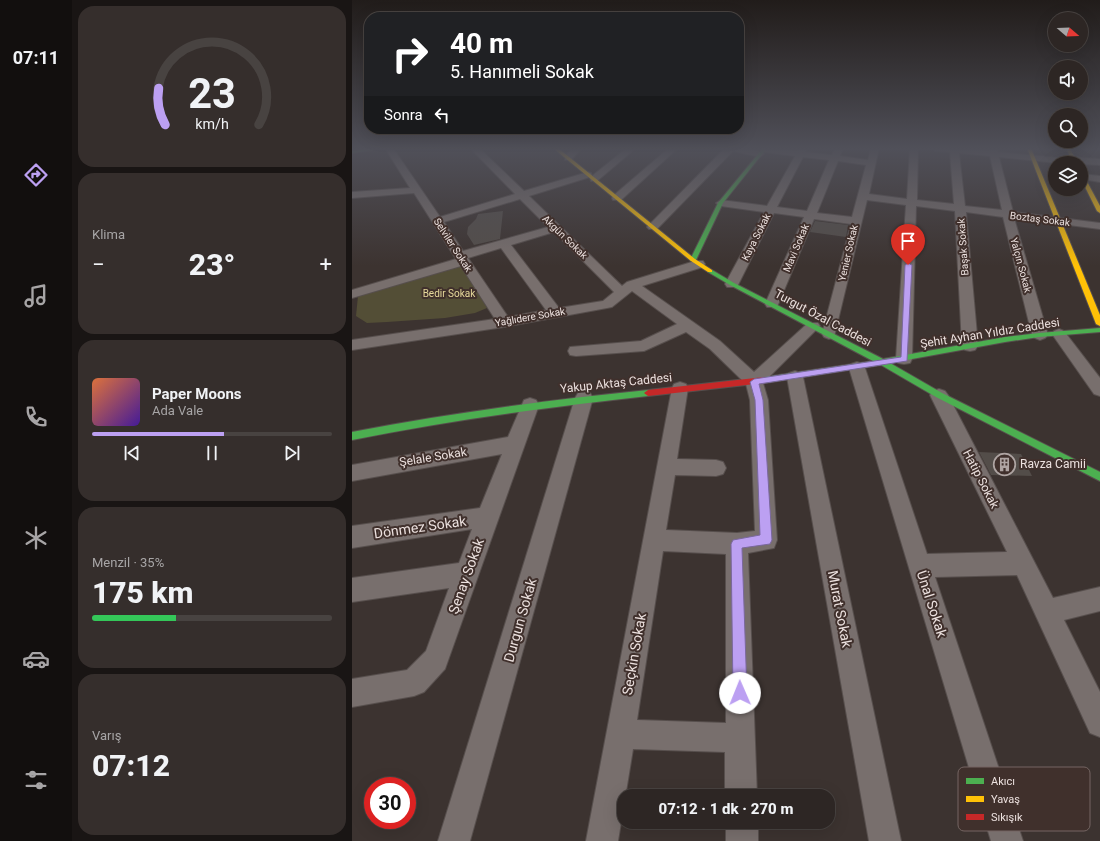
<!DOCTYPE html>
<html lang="tr">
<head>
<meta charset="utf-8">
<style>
	:root { --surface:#2d2624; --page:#352e2c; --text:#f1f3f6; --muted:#a7a5a6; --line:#484341; --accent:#bca0f2 }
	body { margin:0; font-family:Roboto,sans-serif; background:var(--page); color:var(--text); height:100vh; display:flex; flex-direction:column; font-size:15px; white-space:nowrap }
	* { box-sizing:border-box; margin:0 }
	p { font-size:13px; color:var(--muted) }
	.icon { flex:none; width:22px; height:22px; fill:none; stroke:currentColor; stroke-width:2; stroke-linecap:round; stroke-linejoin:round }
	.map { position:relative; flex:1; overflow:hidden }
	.drawer { display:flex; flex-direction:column; gap:6px; padding:6px; background:#191514; width:280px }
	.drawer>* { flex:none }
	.banner { position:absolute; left:12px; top:12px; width:380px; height:122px; border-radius:16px; box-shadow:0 4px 16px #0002,0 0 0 1px var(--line); background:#202124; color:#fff; overflow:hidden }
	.needle { width:26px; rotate:109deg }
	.buttons { position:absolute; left:696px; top:12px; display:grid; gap:8px }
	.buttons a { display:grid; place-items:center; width:40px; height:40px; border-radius:50%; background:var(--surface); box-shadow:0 4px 16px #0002,0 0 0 1px var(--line); font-size:20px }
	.speed { position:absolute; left:12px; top:777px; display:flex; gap:8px; font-size:20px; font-weight:700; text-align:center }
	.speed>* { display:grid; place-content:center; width:52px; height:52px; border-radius:50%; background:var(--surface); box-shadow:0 4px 16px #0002,0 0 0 1px var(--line); line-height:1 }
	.speed .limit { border:6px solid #d22; background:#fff; color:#111 }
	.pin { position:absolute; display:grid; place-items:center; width:34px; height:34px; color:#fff; margin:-41px -17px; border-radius:50% 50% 50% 0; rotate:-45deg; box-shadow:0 0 4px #0007 }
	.pin .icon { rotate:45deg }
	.me { position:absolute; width:44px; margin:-22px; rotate:359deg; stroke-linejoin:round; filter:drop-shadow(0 0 3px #0008) }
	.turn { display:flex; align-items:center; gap:14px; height:84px; padding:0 20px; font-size:18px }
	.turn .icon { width:52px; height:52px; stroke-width:2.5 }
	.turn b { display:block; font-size:28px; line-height:34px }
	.then { display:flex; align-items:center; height:38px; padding:0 20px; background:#0003; gap:8px; font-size:15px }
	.big { font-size:30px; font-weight:800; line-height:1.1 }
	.drawer .card { flex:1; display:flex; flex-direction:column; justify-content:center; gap:6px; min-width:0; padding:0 14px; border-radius:16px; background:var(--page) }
	.drawer .dial { align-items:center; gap:0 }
	.dial svg { height:104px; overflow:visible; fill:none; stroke:var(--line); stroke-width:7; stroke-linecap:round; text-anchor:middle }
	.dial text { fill:var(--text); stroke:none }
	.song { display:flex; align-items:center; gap:12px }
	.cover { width:48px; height:48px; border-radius:6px; background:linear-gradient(135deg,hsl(20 70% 55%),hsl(260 70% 35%)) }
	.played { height:4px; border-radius:2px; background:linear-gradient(90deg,var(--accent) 55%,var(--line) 55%) }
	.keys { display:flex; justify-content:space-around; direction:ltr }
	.heat { display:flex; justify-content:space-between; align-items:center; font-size:22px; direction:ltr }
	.charge { height:6px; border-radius:3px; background:linear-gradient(90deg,#34c759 35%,var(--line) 0) }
	.trip { position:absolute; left:265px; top:789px; width:218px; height:40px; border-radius:16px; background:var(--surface); box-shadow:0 4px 16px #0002,0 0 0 1px var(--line); font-weight:800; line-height:40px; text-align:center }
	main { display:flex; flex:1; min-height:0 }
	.tab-bar { display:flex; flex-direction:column; width:72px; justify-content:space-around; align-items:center; background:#120f0e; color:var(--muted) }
	.tab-bar .icon { width:28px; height:28px }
	.tab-bar .active { color:var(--accent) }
	.tab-bar b { font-size:18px; color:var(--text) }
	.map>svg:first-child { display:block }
	.green { fill:#534e36 }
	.building { fill:#534d49 }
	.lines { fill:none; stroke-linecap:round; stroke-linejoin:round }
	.street-casing { stroke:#574f4d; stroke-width:2 }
	.fast-casing { stroke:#574f4d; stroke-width:2 }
	.slow-casing { stroke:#574f4d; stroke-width:2 }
	.jam-casing { stroke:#574f4d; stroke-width:2 }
	.street { fill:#786f6d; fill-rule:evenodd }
	.fast { fill:#4caf50; fill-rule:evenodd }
	.slow { fill:#ffc107; fill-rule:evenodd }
	.jam { fill:#c62828; fill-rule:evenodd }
	.route { fill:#bca0f2; stroke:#7a689d }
	.labels { text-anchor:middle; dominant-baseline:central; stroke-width:4; stroke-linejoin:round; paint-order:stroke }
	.far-street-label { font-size:10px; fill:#ece1df; stroke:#40302c }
	.far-park-label { font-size:10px; fill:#e6d99b; stroke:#40302c }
	.street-label { font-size:12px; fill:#ece1df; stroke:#40302c }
	.poi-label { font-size:12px; fill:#ece1df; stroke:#40302c; text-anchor:start }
	.near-street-label { font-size:14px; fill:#ece1df; stroke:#40302c }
	.key { fill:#40302c; stroke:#746562; stroke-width:1 }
	.key-label { font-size:11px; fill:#ece1df }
</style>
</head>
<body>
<main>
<nav class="tab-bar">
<b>07:11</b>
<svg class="icon active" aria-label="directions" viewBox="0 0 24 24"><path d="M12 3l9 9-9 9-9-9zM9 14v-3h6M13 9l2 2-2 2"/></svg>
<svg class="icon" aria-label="music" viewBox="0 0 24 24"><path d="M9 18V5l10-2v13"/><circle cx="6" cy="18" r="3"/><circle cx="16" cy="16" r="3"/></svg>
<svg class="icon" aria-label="phone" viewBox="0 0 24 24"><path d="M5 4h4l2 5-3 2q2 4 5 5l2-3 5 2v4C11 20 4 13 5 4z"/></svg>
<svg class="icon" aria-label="climate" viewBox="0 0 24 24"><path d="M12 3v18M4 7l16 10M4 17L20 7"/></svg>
<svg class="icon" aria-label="car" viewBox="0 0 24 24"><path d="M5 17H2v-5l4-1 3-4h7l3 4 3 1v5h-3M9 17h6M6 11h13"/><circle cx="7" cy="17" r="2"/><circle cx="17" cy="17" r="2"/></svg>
<svg class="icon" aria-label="filters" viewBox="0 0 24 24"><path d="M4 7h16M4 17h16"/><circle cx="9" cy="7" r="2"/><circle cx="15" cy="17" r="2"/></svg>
</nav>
<section class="drawer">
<div class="card dial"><svg viewBox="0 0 100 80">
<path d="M14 69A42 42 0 1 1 86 69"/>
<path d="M14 69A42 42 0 0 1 9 41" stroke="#bca0f2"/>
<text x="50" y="56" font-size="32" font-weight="700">23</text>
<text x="50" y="72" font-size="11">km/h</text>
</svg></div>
<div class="card"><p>Klima</p>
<div class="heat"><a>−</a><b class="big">23°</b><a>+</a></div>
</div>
<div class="card">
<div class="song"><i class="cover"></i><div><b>Paper Moons</b><p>Ada Vale</p></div></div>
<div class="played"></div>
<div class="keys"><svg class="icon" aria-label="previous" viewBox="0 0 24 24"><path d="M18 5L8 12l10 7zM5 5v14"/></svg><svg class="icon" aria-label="pause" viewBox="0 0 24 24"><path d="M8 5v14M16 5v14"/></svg><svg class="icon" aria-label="next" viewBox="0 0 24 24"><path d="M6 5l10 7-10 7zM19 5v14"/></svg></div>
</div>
<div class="card"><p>Menzil · 35%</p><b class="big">175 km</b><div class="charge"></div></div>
<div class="card"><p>Varış</p><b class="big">07:12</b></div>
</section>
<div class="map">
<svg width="748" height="841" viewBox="0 0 748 841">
	<rect width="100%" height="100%" fill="#3c3330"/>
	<polygon class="green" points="109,264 135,308 123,313 93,318 35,322 15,323 4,316 6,296"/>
	<g class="building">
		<polygon points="151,211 148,239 122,245 115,234 116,227 124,219 126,214"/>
		<polygon points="463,221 496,225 494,237 458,232"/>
		<polygon points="627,452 669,454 680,476 639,475"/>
	</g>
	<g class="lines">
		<defs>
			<g id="street">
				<path d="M33,148H41L88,217L163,194L118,148H127L172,191L236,172L239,173L240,176L275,148H284L245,181H239L238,177L177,196L270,286L275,282L343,261H351L353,264L351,267L290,286L368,341L402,372L456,323H466L468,326L411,383L416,400L425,540L422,548L396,553L405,796H373V752L281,749L266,841H234L320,388L322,384L328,382L334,384L336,388L325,459L364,460L371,462L374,468L371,474L364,476L323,475L314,530L385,533L403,531L398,400L394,384L358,349L334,332L292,351L224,356L218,355L216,351L218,347L289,341L325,324L280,291L260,307L255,308L152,327L0,350V340L143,319L109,266L0,298V290L104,259L62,193L0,198V192L58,188ZM168,199L196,227L111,251L92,222ZM202,232L262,292L251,301L207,308L159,245ZM149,248L194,310L156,317L116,258ZM311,551L374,554V723L285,720Z"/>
				<polygon points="221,148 230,148 219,160 213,160 213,156"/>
				<polygon points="317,148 326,148 269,200 261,200 260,198 261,196"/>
				<polygon points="373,148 390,148 411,152 412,154 408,157 381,151 305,229 297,229 295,227 297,225"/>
				<path d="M408,148L445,151L447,148H455L453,152L480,155L483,148H491L488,156L516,160L519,148H527L517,194L555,199L558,148H566L565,200L602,204L598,152L583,151L579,148H609L637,151V148H645L646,152L718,159L722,157L748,159V165L706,163L647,157L661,212L748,223V229L662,218L696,335L693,338L688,340L683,338L680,335L651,217L614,212L626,346L623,350L618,351L613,350L610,346L603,211L564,206L560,359L558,363L552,364L546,363L544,359L554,205L515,200L482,337L477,339L472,337L470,334L499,224L462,219L425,307H415L413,304L452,217L422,213L385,287H375L373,284L412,212L369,206L364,203L369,200L415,206L443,156L412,152L409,151ZM607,153L638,156L650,210L613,206ZM451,157L477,160L455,211L425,207ZM486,161L514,165L500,217L465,213Z"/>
				<polygon points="731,174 748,176 748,182 729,179 729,175"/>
				<polygon points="707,329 712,331 748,378 748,396 742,394 700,334 702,331"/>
				<polygon points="505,362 511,364 513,368 575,554 655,552 578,395 581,391 587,389 593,391 596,395 701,598 748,587 748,611 712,620 748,692 748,737 738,733 665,575 583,577 671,841 639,841 497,368 499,364"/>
				<polygon points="443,371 449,373 451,377 549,841 517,841 435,377 437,373"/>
				<polygon points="232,392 238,393 241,398 118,841 86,841 223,398 226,393"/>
				<polygon points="178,398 184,400 187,405 93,669 72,692 62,696 0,707 0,679 55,670 74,651 97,588 0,602 0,578 107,563 120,529 0,548 0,526 128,508 150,454 0,481 0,465 156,437 172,400"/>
				<rect x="374" y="822" width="32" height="19"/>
			</g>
			<g id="fast">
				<polygon points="22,148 34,148 0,153 0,151"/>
				<polygon points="411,148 415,148 371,203 344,260 339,261 338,260 366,203"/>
				<polygon points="356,270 360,270 382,283 531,359 653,337 687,333 748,328 748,332 687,337 653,342 538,363 590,393 748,472 748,481 584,397 529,365 413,383 410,382 409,380 413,377 521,361 378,285 356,272"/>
				<path d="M296,390L300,393L296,396C197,407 98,420 0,440V432C98,413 197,400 296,390Z"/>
			</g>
			<g id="slow">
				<polygon points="201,148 206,148 343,259 360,270 360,272 356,272 339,261"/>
				<polygon points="675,148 679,148 748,315 748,326 744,324"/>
				<polygon points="714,148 718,148 725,163 721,163"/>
				<polygon points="729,173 731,174 748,206 748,213 745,211 729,179"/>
			</g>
			<polygon id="jam" points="413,377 417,380 413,383 296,396 292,393 296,390"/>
		</defs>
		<use href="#street" class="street-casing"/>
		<use href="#fast" class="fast-casing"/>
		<use href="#slow" class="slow-casing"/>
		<use href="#jam" class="jam-casing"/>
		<use href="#street" class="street"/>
		<use href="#fast" class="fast"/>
		<use href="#slow" class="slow"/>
		<use href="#jam" class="jam"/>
	</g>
	<linearGradient id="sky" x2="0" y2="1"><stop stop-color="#211c1a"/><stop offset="0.56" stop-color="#505059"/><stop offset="1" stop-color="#505059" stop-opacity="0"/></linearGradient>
	<rect width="748" height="266" fill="url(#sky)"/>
	<polygon class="route" points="556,263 560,265 555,361 407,384 411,400 420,540 418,544 390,548 395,693 393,698 388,700 383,698 381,693 379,544 381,540 408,535 403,400 398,382 402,379 549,357 553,265"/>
	<defs>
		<symbol id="building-ring" viewBox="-11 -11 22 22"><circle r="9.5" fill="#40302c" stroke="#aea4a2" stroke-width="1.5"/><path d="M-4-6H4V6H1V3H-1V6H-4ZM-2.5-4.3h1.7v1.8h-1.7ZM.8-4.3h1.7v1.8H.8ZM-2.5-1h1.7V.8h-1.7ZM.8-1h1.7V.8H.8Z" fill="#aea4a2"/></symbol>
	</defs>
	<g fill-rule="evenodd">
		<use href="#building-ring" x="640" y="452" width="25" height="25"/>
	</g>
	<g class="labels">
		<g class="far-street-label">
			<text transform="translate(688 219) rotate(7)">Boztaş Sokak</text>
			<text transform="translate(213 237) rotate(44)">Akgün Sokak</text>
			<text transform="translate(404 237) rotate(-63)">Kaya Sokak</text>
			<text transform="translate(101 245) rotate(57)">Selviler Sokak</text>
			<text transform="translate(611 247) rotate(-94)">Başak Sokak</text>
			<text transform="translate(444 248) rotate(-67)">Mavi Sokak</text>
			<text transform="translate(496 253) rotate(-77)">Yenier Sokak</text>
			<text transform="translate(669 265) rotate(75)">Yalçın Sokak</text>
			<text transform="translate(178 317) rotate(-10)">Yağlıdere Sokak</text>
		</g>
		<g class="far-park-label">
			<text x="97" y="293">Bedir Sokak</text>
		</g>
		<g class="street-label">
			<text transform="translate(471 318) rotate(28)">Turgut Özal Caddesi</text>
			<text transform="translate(638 333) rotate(-9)">Şehit Ayhan Yıldız Caddesi</text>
			<text transform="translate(264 383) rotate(-6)">Yakup Aktaş Caddesi</text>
			<text transform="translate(81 457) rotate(-9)">Şelale Sokak</text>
			<text transform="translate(629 479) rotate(63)">Hatip Sokak</text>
		</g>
		<g class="poi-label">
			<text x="668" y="464">Ravza Camii</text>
		</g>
		<g class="near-street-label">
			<text transform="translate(68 527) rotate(-8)">Dönmez Sokak</text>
			<text transform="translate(114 576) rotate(-70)">Şenay Sokak</text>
			<text transform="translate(580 604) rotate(72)">Ünal Sokak</text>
			<text transform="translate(488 609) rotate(79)">Murat Sokak</text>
			<text transform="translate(168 620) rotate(-74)">Durgun Sokak</text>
			<text transform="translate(282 654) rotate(-80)">Seçkin Sokak</text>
		</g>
	</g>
	<rect x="606" y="767" width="132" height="64" rx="6" class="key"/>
	<rect x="614" y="778" width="18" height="6" fill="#4caf50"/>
	<rect x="614" y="796" width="18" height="6" fill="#ffc107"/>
	<rect x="614" y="814" width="18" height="6" fill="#c62828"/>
	<g class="key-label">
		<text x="639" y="785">Akıcı</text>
		<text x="639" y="803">Yavaş</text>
		<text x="639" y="821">Sıkışık</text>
	</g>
</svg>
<div class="buttons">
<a><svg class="needle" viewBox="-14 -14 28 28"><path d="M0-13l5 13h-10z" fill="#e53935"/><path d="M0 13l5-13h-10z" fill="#a7a5a6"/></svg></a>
<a><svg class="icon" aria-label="sound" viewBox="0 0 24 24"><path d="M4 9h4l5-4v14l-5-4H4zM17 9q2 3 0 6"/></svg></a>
<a><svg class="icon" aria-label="search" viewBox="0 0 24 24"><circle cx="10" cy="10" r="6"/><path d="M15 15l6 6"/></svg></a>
<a><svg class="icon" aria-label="layers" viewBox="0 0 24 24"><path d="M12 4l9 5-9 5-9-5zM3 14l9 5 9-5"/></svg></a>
</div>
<div class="speed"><div class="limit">30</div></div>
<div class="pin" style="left:556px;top:265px;background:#d93025"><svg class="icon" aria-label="arrive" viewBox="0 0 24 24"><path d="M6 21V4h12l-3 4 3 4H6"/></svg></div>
<svg class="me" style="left:388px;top:693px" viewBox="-20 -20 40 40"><circle r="19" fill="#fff"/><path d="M0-13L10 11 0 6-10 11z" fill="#bca0f2"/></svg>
<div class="trip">07:12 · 1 dk · 270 m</div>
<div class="banner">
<div class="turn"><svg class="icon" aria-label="right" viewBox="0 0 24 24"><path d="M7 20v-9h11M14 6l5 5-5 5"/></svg><div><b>40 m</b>5. Hanımeli Sokak</div></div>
<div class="then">Sonra<svg class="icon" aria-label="left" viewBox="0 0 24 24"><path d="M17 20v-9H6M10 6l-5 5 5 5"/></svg></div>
</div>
</div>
</main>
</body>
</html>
